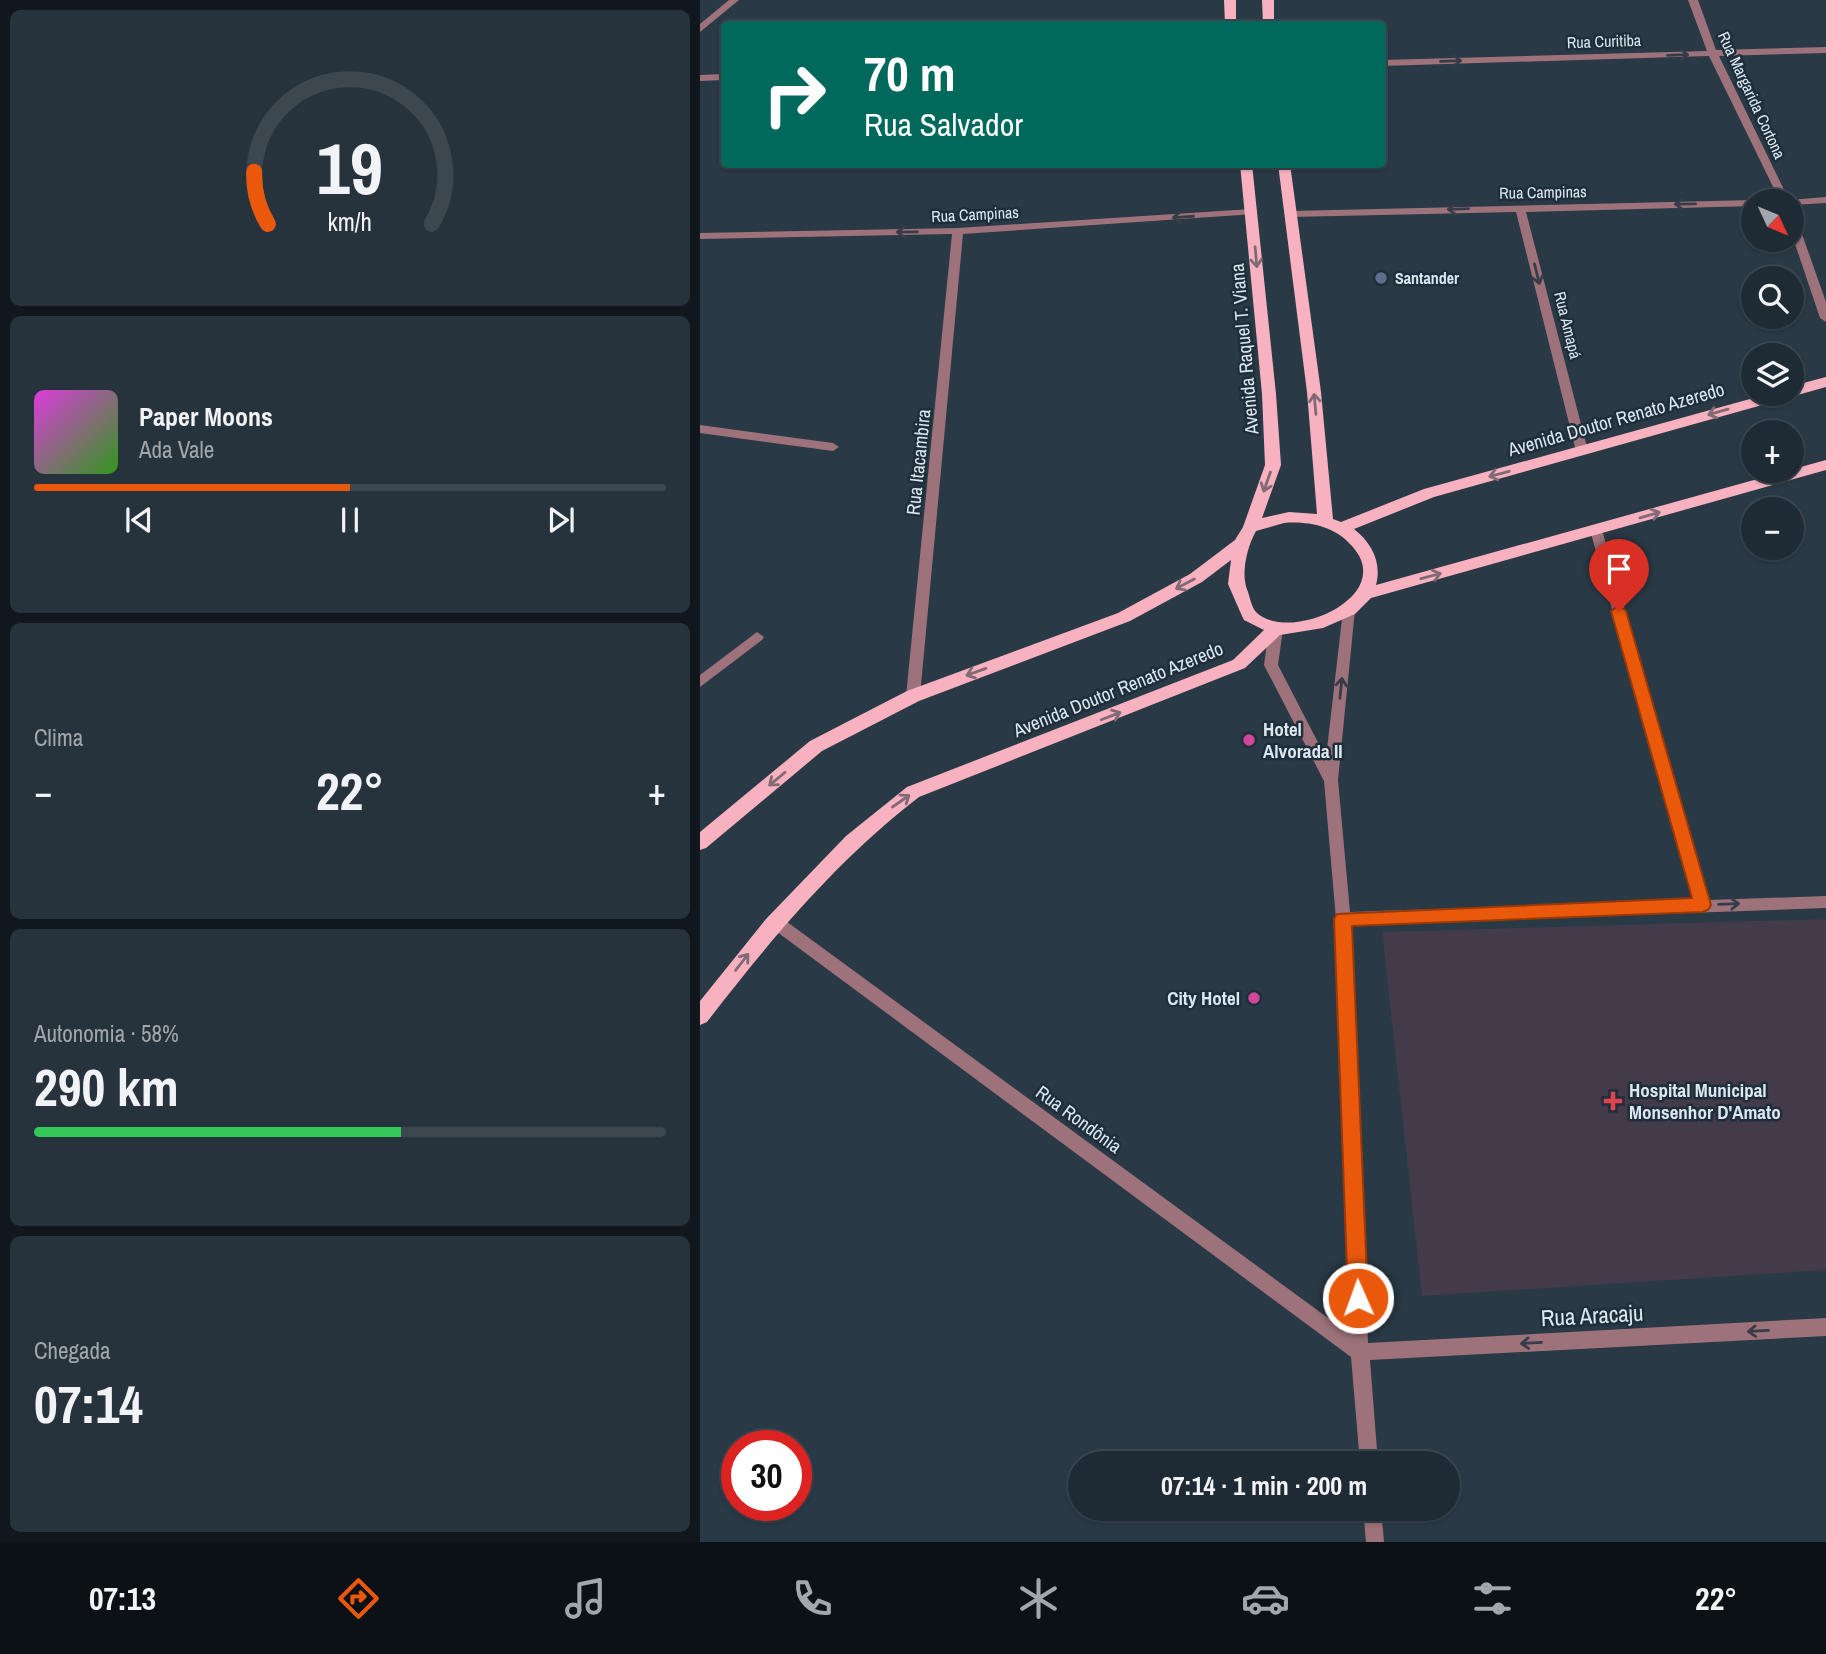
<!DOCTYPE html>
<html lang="pt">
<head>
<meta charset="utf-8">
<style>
	:root { --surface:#1f2b34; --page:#27333c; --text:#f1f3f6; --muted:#a1a7ac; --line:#3c474f; --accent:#ea580c }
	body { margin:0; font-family:"Archivo Narrow",sans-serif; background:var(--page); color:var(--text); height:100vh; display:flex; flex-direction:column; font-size:26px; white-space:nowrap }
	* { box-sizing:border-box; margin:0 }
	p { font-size:23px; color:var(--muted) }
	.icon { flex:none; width:38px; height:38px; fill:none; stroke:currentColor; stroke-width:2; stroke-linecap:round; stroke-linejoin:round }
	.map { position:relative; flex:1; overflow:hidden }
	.side { display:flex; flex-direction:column; gap:10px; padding:10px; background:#11181d; width:700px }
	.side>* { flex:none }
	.top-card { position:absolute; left:21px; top:21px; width:665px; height:147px; border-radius:7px; box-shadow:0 2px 5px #0004,0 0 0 2px var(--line); background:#00695c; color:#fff; overflow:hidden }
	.needle { width:46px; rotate:134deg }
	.tools { position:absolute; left:1041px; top:189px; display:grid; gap:14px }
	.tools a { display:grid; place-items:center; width:63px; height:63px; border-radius:50%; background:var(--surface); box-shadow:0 2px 5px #0004,0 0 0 2px var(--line); font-size:35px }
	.speed { position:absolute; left:21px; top:1430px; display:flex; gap:14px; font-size:35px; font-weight:700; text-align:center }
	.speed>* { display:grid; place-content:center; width:91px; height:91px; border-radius:50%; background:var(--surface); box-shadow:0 2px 5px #0004,0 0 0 2px var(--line); line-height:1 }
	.speed .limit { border:10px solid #d22; background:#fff; color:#111 }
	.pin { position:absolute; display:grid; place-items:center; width:60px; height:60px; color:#fff; margin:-72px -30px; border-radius:50% 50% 50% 0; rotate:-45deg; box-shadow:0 0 7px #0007 }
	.pin .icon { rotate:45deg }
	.me { position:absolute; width:77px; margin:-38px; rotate:358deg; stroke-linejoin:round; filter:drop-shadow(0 0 5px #0008) }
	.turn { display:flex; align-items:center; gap:24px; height:147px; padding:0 28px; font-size:32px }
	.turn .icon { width:91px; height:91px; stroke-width:2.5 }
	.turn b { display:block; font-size:49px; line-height:60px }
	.big { font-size:52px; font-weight:700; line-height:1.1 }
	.side .tile { flex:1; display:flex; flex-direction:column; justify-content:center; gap:10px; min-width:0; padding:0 24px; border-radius:10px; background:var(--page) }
	.side .dial { align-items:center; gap:0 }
	.dial svg { height:182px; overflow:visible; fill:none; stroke:var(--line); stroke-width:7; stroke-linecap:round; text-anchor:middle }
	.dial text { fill:var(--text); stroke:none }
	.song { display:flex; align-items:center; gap:21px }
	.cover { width:84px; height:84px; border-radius:10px; background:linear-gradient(135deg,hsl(300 70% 55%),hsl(110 70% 35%)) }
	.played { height:7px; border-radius:4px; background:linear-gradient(90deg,var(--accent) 50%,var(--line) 50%) }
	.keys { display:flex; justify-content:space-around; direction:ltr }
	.heat { display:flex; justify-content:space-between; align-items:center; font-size:38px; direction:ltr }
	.charge { height:10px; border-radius:5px; background:linear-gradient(90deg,#34c759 58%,var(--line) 0) }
	.trip { position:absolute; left:368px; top:1451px; width:392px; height:70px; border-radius:35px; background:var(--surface); box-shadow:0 2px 5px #0004,0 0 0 2px var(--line); font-weight:700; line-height:70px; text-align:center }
	.tabs { display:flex; height:112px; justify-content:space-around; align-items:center; background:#0c1115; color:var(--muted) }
	.tabs .icon { width:49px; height:49px }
	.tabs .selected { color:var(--accent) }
	.tabs b { font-size:32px; color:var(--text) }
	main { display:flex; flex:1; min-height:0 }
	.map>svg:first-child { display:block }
	.medical { fill:#433a4a }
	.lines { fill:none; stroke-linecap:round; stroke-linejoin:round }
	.lane { fill:#9d727a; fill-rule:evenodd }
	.street { fill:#9d727a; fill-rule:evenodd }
	.primary { fill:#f8b1bf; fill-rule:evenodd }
	.oneway { stroke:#383c48 }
	.oneway2 { stroke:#816976 }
	.route { fill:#ea580c; stroke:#983908; stroke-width:2 }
	.service-dot { fill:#5c6f8a; stroke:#1f2e3b; stroke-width:2.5 }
	.hotel-dot { fill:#d1479c; stroke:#1f2e3b; stroke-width:2.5 }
	.health-dot { fill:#e0444e; stroke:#1f2e3b; stroke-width:2.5 }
	.labels { text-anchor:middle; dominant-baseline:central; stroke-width:5; stroke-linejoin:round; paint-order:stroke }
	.far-street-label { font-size:16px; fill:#dde7ef; stroke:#1f2e3b }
	.far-poi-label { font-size:16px; font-weight:bold; fill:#dde7ef; stroke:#1f2e3b; text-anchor:start }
	.street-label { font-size:19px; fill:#dde7ef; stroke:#1f2e3b }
	.poi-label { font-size:19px; font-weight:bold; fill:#dde7ef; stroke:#1f2e3b; text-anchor:start }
	.near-street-label { font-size:23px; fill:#dde7ef; stroke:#1f2e3b }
</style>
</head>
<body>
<main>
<section class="side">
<div class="tile dial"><svg viewBox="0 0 100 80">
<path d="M14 69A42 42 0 1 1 86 69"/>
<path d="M14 69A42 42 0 0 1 8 46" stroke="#ea580c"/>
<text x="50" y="56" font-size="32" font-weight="700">19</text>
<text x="50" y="72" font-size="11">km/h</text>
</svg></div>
<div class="tile">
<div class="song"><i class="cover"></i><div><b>Paper Moons</b><p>Ada Vale</p></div></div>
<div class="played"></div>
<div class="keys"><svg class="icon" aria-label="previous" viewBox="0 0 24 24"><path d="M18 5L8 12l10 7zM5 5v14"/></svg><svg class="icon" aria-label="pause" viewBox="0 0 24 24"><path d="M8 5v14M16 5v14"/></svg><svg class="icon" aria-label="next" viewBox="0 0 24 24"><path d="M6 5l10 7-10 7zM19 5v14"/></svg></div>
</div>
<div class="tile"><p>Clima</p>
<div class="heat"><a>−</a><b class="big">22°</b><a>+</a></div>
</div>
<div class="tile"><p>Autonomia · 58%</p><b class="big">290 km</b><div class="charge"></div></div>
<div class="tile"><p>Chegada</p><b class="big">07:14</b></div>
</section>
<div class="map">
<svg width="1126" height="1542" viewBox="0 0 1126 1542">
	<rect width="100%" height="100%" fill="#293945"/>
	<polygon class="medical" points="1126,919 1126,1270 722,1296 682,932"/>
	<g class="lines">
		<g class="lane">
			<polygon points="0,425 133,443 139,447 133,451 0,433"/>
			<polygon points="57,632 64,637 62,640 0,687 0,675"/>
		</g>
		<g class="street">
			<polygon points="29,0 39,0 0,32 0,24"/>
			<polygon points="988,0 998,0 1016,50 1126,47 1126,53 1019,56 1089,200 1126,197 1126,203 1092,205 1092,201 1080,201 1009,56 682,66 682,60 1007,51"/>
			<polygon points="24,74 24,80 0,81 0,75"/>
			<polygon points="1054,200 1058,201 1054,201 1054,206 826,212 888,451 882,455 876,451 816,212 591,217 586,214 591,211"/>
			<polygon points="551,209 555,210 555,214 263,234 220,696 218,700 208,700 206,696 252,234 0,239 0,233 258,228"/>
			<polygon points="1092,217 1097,220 1126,302 1126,322 1120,318 1092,235"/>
			<polygon points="896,526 902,530 1008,900 1126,896 1126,908 651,925 668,1343 1126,1318 1126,1336 670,1360 678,1463 660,1463 651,1357 69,926 67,921 69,916 74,915 79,916 650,1334 636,919 624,781 564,665 569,629 576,624 583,629 578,665 626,758 643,610 649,605 655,610 638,780 650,912 993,900 890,530"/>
			<polygon points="663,1508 681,1508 684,1542 666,1542"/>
		</g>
		<g class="primary">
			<polygon points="524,0 536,0 536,24 525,24"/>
			<polygon points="562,0 574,0 574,24 563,24"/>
			<path d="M540,164H552L576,394L581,465L562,518L589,512L617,514L607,392L578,164H590L621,392L633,519L641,522L724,489L1068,394H1092V386L1126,377V387L734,497L654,529C672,543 682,563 676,585L1126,460V470L671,598L655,614L623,628L580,635L545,668L219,797C136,861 71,939 7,1022L0,1025V1001L66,919L146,836L207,787L533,660L564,630L544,620L542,616L528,584L531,560L502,582L430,621L219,701L122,751L6,848L0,850V832L110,741L207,691L418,613L490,574L535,540L543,527L565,465L562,394ZM584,523C607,521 633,526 649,543C703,595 588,645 556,612C552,608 550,598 548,592C540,575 547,547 556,531Z"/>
		</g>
	</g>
	<defs><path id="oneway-shaft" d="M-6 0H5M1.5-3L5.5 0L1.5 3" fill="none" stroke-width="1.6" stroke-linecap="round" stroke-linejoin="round" transform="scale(1.75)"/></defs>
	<g class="oneway">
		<use href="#oneway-shaft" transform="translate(978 55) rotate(-2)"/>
		<use href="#oneway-shaft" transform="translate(751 61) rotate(-2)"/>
		<use href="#oneway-shaft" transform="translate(985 204) rotate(179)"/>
		<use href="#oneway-shaft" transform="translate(758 209) rotate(178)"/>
		<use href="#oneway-shaft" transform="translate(483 217) rotate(176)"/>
		<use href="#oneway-shaft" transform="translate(207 232) rotate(179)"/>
		<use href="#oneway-shaft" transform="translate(837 274) rotate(76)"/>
		<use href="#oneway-shaft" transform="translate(641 688) rotate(-84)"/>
		<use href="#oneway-shaft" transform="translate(1029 904) rotate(-2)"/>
		<use href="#oneway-shaft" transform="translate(1058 1331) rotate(177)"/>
		<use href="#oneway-shaft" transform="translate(831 1343) rotate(177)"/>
	</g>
	<g class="oneway2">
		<use href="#oneway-shaft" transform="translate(556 257) rotate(85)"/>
		<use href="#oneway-shaft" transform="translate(615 404) rotate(-95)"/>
		<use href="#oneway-shaft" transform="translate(1018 412) rotate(164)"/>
		<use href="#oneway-shaft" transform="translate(799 474) rotate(165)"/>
		<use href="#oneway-shaft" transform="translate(567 482) rotate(109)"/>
		<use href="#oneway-shaft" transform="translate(950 515) rotate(-16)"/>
		<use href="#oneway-shaft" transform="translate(731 576) rotate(-15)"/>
		<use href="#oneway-shaft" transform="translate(485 584) rotate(152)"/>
		<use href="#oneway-shaft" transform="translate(276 672) rotate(160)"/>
		<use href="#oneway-shaft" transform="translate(411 716) rotate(-21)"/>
		<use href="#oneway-shaft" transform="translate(77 779) rotate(140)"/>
		<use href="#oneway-shaft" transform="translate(201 801) rotate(-35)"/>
		<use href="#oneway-shaft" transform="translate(42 962) rotate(-52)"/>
	</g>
	<polygon class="route" points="919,605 926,611 1011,905 1008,910 1002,912 652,926 668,1298 665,1305 658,1307 651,1305 648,1298 634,919 637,914 992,898 911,611"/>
	<circle class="service-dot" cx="681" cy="278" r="7"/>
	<g class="hotel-dot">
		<circle cx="549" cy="740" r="7"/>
		<circle cx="554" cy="998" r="7"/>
	</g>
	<path class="health-dot" d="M909.5 1090.5h7v7h7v7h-7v7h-7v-7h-7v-7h7z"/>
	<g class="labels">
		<g class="far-street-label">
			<text transform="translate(904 41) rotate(-2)">Rua Curitiba</text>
			<text transform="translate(1052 95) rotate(65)">Rua Margarida Cortona</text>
			<text transform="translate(843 192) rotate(-1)">Rua Campinas</text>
			<text transform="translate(275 214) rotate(-3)">Rua Campinas</text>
			<text transform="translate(868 325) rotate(76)">Rua Amapá</text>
		</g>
		<g class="far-poi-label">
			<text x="695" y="278">Santander</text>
		</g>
		<g class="street-label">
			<text transform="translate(544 349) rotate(-95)">Avenida Raquel T. Viana</text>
			<text transform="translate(916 419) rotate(-16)">Avenida Doutor Renato Azeredo</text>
			<text transform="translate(218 462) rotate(-84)">Rua Itacambira</text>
			<text transform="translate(418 689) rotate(-22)">Avenida Doutor Renato Azeredo</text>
			<text transform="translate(379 1119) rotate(36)">Rua Rondônia</text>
		</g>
		<g class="poi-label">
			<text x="563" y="729">Hotel<tspan x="563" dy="22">Alvorada II</tspan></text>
			<text x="540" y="998" text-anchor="end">City Hotel</text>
			<text x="929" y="1090">Hospital Municipal<tspan x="929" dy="22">Monsenhor D'Amato</tspan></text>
		</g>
		<g class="near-street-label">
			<text transform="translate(892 1315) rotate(-3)">Rua Aracaju</text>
		</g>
	</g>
</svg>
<div class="tools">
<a><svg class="needle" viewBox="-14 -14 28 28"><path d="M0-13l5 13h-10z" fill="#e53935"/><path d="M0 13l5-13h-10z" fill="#a1a7ac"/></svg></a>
<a><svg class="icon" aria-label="search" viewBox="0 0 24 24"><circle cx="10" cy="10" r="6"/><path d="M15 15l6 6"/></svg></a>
<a><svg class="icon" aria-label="layers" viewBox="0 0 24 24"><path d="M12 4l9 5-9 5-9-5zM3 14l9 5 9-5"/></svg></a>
<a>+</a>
<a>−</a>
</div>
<div class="speed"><div class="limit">30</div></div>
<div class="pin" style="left:919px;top:611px;background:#d93025"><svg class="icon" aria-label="arrive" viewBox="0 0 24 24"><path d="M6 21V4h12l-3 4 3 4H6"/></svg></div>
<svg class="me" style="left:658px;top:1298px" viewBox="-20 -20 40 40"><circle r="17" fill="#ea580c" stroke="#fff" stroke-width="3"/><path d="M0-11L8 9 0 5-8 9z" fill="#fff"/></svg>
<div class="trip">07:14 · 1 min · 200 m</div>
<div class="top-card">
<div class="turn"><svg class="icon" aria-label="right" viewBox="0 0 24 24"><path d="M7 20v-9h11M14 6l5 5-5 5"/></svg><div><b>70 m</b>Rua Salvador</div></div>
</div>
</div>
</main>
<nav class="tabs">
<b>07:13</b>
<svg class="icon selected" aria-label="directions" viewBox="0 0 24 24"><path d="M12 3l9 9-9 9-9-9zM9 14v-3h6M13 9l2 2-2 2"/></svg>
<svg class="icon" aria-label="music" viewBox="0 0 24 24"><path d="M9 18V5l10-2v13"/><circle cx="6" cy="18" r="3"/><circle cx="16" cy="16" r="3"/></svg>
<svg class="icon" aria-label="phone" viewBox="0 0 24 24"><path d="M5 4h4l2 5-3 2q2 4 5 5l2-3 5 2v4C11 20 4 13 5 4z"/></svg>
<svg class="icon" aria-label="climate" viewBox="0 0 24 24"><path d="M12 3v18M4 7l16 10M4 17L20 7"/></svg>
<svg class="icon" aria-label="car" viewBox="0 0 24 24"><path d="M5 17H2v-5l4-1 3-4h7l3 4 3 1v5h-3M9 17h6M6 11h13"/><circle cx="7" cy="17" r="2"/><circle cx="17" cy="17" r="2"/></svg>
<svg class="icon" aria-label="filters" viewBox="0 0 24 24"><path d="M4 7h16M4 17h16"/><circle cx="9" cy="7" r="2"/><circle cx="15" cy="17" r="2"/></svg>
<b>22°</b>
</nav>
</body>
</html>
